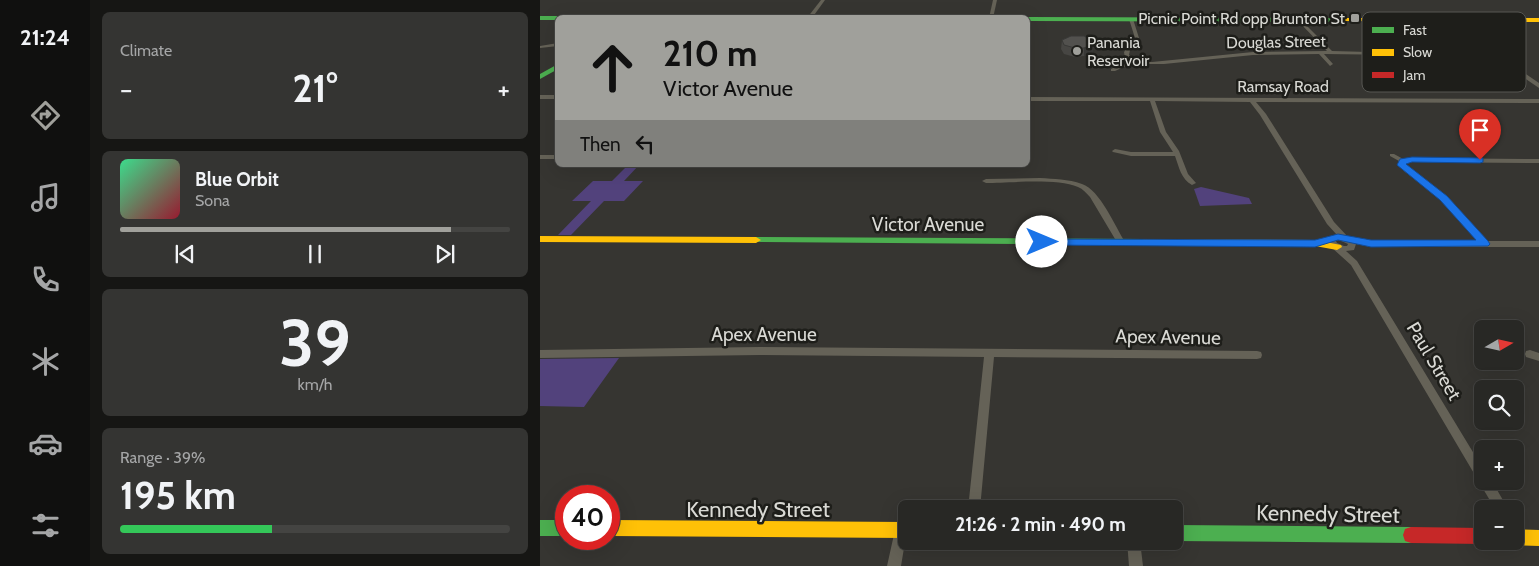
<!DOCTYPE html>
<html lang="en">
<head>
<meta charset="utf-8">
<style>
	:root { --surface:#282825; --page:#343432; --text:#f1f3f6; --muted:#a5a6a7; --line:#444442; --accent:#a0a09b }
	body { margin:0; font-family:Cabin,sans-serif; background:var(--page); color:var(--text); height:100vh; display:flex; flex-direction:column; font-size:19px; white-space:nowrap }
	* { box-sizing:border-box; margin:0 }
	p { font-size:16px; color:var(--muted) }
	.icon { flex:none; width:28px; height:28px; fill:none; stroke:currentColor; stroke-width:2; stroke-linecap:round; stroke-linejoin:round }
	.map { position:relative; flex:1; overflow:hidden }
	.sheet { display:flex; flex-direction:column; gap:12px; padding:12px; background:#161614; width:450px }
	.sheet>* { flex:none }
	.top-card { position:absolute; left:15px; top:15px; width:475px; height:152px; border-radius:8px; box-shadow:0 5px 20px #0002,0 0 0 1px var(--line); background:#a0a09b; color:#111; overflow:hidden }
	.needle { width:32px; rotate:81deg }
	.fabs { position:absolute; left:934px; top:320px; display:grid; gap:10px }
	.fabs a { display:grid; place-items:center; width:50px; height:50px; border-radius:8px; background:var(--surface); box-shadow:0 5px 20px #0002,0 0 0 1px var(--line); font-size:25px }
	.speed { position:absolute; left:15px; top:485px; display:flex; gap:10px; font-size:25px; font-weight:700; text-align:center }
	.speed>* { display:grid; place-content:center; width:65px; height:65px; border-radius:50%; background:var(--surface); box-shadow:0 5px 20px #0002,0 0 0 1px var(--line); line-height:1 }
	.speed .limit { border:8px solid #d22; background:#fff; color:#111 }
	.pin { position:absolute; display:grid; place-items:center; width:42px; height:42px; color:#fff; margin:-51px -21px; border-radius:50% 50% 50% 0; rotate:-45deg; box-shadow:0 0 5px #0007 }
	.pin .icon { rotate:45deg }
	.me { position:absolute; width:55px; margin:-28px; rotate:90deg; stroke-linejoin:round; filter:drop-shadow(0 0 4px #0008) }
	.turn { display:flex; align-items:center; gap:18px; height:105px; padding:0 25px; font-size:22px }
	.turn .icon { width:65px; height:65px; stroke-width:2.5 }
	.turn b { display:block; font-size:35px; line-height:42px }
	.then { display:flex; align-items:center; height:48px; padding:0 25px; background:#0003; gap:10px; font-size:19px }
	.big { font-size:38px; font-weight:800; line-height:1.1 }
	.sheet .card { flex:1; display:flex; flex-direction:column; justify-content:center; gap:8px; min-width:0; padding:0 18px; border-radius:8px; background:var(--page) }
	.sheet .dial { align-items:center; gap:0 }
	.dial b { font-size:65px; line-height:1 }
	.song { display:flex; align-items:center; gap:15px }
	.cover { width:60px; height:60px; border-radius:8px; background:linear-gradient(135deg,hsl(150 70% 55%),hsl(350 70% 35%)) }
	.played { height:5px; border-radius:2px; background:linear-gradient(90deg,var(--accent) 85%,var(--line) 85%) }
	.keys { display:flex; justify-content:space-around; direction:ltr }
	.heat { display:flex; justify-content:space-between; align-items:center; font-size:28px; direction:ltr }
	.charge { height:8px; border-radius:4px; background:linear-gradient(90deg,#34c759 39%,var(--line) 0) }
	.trip { position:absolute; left:358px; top:500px; width:285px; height:50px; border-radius:8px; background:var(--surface); box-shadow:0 5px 20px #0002,0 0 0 1px var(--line); font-weight:800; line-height:50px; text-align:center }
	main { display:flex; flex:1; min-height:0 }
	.tab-bar { display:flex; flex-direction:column; width:90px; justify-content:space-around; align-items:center; background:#10100f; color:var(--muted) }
	.tab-bar .icon { width:35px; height:35px }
	.tab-bar .selected { color:var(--accent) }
	.tab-bar b { font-size:22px; color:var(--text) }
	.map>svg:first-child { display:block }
	.green { fill:#52427c }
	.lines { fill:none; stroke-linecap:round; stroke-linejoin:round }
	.street { fill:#656257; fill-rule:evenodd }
	.fast { fill:#4caf50; fill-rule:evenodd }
	.slow { fill:#ffc107; fill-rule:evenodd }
	.jam { fill:#c62828; fill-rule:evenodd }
	.wall { fill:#474643 }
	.shaded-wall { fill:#393937 }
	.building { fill:#52514e; stroke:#393937 }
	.route { fill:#1a73e8; stroke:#114b97 }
	.poi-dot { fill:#a0a09b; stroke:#1e1e1a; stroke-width:2 }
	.labels { text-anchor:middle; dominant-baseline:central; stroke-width:5; stroke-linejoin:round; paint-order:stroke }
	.far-poi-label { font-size:16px; fill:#d9d9d4; stroke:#1e1e1a; text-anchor:end }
	.far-street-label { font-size:16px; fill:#d9d9d4; stroke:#1e1e1a }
	.street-label { font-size:19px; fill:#d9d9d4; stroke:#1e1e1a }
	.near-street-label { font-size:22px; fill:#d9d9d4; stroke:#1e1e1a }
	.key { fill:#1e1e1a; stroke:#565652; stroke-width:1 }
	.key-label { font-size:14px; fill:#d9d9d4 }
</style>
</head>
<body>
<main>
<nav class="tab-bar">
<b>21:24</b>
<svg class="icon selected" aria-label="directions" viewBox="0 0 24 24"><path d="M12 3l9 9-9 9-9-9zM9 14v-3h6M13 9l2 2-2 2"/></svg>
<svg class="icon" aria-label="music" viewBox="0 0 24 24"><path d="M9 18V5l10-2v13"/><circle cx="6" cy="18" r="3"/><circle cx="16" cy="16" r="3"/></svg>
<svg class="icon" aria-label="phone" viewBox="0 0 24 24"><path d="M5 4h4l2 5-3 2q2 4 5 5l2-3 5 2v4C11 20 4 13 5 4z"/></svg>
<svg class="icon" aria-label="climate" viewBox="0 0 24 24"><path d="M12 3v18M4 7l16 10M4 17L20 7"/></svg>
<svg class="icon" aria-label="car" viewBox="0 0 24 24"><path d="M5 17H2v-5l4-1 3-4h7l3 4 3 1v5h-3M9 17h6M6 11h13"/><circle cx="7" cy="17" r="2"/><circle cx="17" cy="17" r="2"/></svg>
<svg class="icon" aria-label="filters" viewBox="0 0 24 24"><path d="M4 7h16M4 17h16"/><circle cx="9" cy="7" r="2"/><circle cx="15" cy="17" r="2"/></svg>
</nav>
<section class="sheet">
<div class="card"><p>Climate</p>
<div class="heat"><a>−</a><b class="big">21°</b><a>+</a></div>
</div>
<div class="card">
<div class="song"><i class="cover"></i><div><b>Blue Orbit</b><p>Sona</p></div></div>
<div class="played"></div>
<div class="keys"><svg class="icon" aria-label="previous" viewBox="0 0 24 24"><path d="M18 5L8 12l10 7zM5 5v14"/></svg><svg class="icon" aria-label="pause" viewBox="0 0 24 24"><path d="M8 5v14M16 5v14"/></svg><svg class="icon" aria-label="next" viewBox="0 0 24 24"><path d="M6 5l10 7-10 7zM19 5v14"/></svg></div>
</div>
<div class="card dial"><b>39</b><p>km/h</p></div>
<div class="card"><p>Range · 39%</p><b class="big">195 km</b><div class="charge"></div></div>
</section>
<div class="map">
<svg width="999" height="566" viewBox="0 0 999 566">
	<rect width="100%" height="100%" fill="#363531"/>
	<g class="green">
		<polygon points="88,165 99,165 84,181 103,181 84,201 64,201 31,235 18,235 51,201 32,201 53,181 72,181"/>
		<polygon points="661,187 709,198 712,204 660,206 654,189"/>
		<polygon points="79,358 44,407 0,406 0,359"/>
	</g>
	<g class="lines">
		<g class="street">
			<polygon points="281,0 285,0 272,18 267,18"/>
			<polygon points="453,0 457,0 453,18 449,18"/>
			<polygon points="591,18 593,19 599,38 590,50 589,55 595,60 612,62 713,52 787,51 758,21 760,19 792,51 866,53 881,51 883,52 866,55 784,54 793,64 790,66 779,54 713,55 624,64 601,64 593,63 575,71 571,71 571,69 589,61 585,58 584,52 595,38 589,19"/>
			<polygon points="901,19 905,19 999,83 999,88 901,21"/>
			<polygon points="18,43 18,46 0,48 0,46"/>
			<rect x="0" y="95" width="18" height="4"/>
			<path d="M488,97L999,99V103L716,102L726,114L794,222L809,238L831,241H938L901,200L864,171L858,163L859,161L850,156V154H854L865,160L872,158L999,159V163L872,162L865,164L868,169L907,196L947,241H999V247H831L816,244L814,250L806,251L817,261L942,467V481H952L968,509H955L811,265L791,247L788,240L797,235L787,224L720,115L710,102L615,101L626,132L639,151L648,174L656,183L652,185C641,179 639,167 635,156H591L573,152L572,151L575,149L591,152H633L620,132L610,101H488ZM799,240L808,244L807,246H804L797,243L796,241Z"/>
			<rect x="0" y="155" width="18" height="4"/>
			<path d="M500,178C514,179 528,179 542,184C560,190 575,226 585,242L584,244H578L550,197C546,193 543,189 538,187C516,178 470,183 446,183L442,181L446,179Z"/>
			<polygon points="220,347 717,351 721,352 722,355 721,358 717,359 454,357 440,509 428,509 444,357 220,355 0,358 0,350"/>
			<polygon points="990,350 999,353 999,361 986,357 985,354 986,351"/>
			<polygon points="361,524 366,525 366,536 361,566 347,566 355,530 356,525"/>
			<polygon points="587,541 600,541 603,566 589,566"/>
		</g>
		<g class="fast">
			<polygon points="0,16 18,16 20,18 18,18 18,20 0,20"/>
			<polygon points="488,17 800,18 803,20 800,22 488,21"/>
			<polygon points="18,64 18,69 0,79 0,74"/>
			<polygon points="216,237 604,239 609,242 604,245 212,242 211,240 212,238"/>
			<rect x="0" y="520" width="26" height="16"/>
			<polygon points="634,525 871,527 877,529 879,535 877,541 871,543 634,541"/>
		</g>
		<g class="slow">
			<polygon points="800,18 999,18 999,22 798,21"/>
			<polygon points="0,236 216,237 221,240 216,243 0,242"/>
			<polygon points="604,239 775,240 801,245 802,247 797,250 775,246 600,244 599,242"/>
			<polygon points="69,520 366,522 366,538 69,536"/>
			<polygon points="975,529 999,530 999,546 975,545 969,543 968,541 975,541"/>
		</g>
		<polygon class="jam" points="871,527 942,528 942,541 948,541 942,544 871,543 865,541 863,535 865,529"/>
	</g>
	<polygon class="wall" points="531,36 553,53 544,56 535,57 524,54 521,49 522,40"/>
	<polygon class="shaded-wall" points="554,44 553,53 544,56 544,48"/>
	<polygon class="building" points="531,36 544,36 554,41 554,44 544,48 535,48 524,45 522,40"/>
	<polygon class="route" points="872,157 943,158 943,162 940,163 872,162 866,164 907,196 948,241 950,244 948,246 831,247 798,240 775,247 502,245 497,242 502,239 775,240 798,234 831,240 936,240 900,200 857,165 860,159"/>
	<g class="poi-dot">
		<rect x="810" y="13" width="10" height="10" rx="2.5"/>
		<circle cx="537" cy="51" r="5"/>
	</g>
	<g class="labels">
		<g class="far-poi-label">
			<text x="805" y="18">Picnic Point Rd opp Brunton St</text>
			<text x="547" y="42" text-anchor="start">Panania<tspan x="547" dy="18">Reservoir</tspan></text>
		</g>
		<g class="far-street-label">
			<text transform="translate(736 42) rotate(-1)">Douglas Street</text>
			<text x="743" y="86">Ramsay Road</text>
		</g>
		<g class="street-label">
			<text x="388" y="224">Victor Avenue</text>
			<text x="224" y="334">Apex Avenue</text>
			<text transform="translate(628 337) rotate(1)">Apex Avenue</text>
			<text transform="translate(894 361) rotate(59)">Paul Street</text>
		</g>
		<g class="near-street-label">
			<text x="218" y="509">Kennedy Street</text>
			<text transform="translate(788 514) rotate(1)">Kennedy Street</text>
		</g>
	</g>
	<rect x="822" y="12" width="164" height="80" rx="8" class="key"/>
	<rect x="832" y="27" width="22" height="6" fill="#4caf50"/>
	<rect x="832" y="49" width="22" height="7" fill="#ffc107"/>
	<rect x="832" y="72" width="22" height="6" fill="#c62828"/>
	<g class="key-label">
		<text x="863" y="35">Fast</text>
		<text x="863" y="57">Slow</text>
		<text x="863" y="80">Jam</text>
	</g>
</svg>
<div class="fabs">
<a><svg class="needle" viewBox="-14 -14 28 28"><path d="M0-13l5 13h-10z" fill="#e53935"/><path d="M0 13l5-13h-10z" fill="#a5a6a7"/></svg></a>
<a><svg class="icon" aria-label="search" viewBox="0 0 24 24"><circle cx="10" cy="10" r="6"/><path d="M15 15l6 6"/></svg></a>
<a>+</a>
<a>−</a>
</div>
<div class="speed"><div class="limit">40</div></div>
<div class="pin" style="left:940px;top:160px;background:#d93025"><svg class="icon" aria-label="arrive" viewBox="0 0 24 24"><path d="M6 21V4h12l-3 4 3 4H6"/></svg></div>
<svg class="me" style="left:502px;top:242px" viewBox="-20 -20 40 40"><circle r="19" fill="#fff"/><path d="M0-13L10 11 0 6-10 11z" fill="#1a73e8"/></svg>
<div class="trip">21:26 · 2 min · 490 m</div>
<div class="top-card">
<div class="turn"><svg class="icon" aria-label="ahead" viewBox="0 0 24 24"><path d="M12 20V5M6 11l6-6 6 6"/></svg><div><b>210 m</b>Victor Avenue</div></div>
<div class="then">Then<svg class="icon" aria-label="left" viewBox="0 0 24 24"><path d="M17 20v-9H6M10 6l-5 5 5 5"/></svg></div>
</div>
</div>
</main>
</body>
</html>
